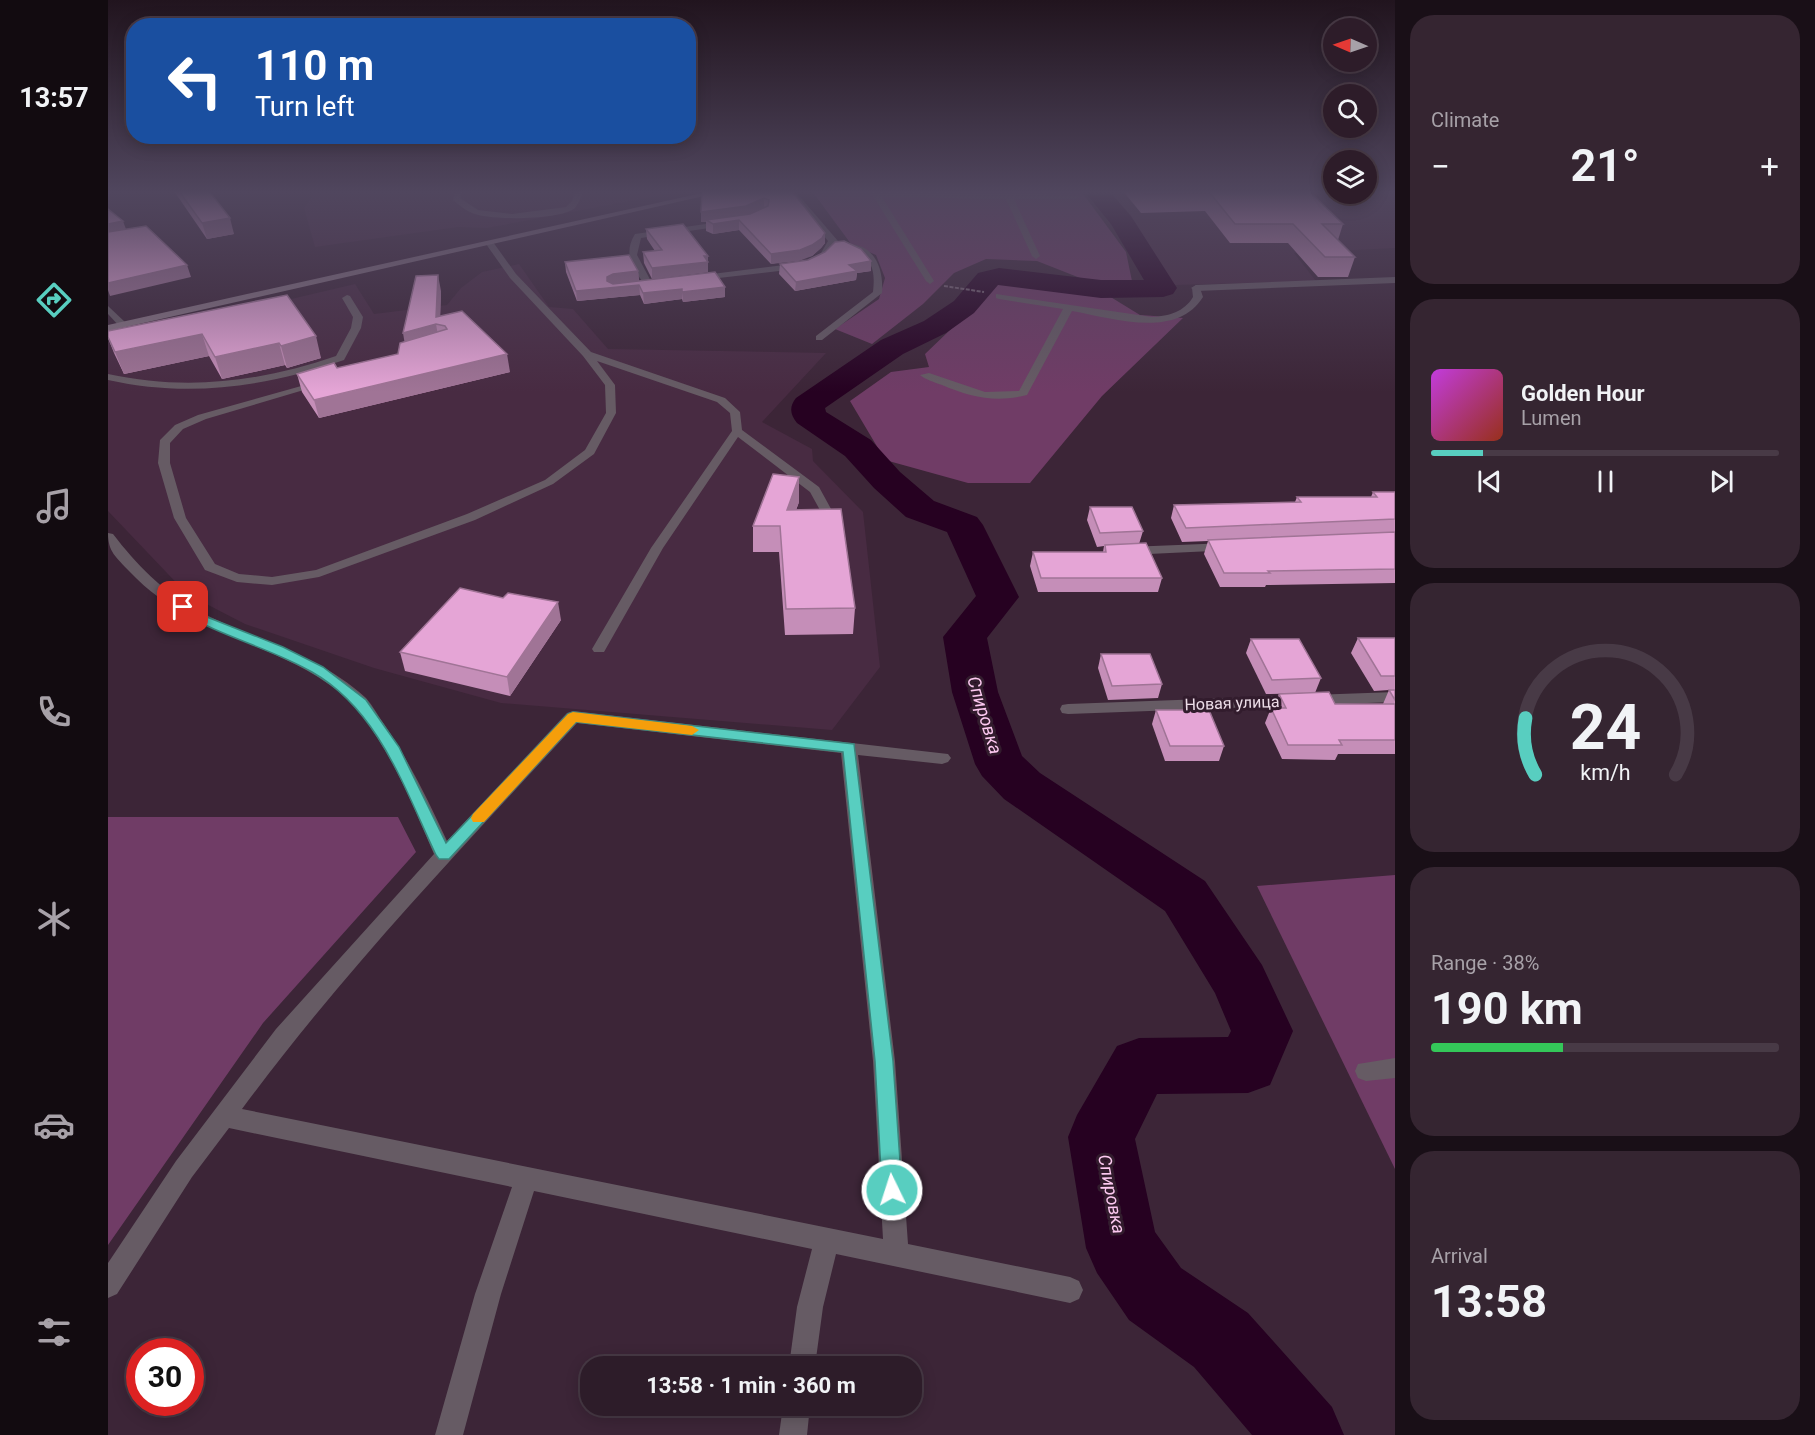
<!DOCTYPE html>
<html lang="en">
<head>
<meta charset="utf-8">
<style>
	:root { --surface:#2d1c29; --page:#352531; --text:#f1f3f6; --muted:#a7a1a8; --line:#483a46; --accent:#58cec0 }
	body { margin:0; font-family:Roboto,sans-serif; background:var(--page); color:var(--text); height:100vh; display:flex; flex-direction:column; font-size:22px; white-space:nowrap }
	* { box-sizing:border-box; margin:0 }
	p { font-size:20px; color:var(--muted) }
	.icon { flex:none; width:33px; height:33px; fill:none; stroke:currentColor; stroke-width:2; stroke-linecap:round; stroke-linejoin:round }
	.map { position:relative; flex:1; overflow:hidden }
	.panel { display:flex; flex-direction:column; gap:15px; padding:15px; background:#190f17; width:420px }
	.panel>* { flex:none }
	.hud { position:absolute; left:18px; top:18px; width:570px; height:126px; border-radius:24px; box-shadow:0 3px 15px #0003,0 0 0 2px var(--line); background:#1a4fa0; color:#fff; overflow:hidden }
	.needle { width:39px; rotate:272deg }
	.tools { position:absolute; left:1215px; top:18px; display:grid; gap:12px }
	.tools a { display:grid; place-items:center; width:54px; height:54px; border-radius:50%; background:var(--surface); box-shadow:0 3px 15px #0003,0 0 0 2px var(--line); font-size:30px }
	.speed { position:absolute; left:18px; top:1338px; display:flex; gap:12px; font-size:30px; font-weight:700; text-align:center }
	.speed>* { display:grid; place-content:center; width:78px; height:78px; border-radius:50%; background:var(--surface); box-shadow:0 3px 15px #0003,0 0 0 2px var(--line); line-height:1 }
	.speed .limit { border:9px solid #d22; background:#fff; color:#111 }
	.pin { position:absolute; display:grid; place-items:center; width:51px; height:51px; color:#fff; margin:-26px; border-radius:12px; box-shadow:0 3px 9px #0006 }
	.me { position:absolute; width:66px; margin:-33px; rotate:356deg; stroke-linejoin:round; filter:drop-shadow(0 0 4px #0008) }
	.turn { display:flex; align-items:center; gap:21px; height:126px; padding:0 30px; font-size:27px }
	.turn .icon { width:78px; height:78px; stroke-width:2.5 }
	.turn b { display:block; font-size:42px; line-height:51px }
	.big { font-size:45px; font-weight:700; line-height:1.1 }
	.panel .card { flex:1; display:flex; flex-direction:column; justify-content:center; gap:9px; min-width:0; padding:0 21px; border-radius:24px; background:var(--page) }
	.panel .dial { align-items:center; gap:0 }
	.dial svg { height:156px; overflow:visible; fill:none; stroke:var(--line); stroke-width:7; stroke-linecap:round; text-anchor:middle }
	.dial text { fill:var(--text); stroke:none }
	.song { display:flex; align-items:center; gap:18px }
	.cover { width:72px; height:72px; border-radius:9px; background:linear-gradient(135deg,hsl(290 70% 55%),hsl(10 70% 35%)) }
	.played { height:6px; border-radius:3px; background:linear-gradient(90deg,var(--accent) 15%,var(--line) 15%) }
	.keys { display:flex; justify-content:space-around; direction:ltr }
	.heat { display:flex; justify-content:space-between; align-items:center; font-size:33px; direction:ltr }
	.charge { height:9px; border-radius:4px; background:linear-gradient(90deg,#34c759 38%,var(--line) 0) }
	.trip { position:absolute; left:472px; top:1356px; width:342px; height:60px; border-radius:24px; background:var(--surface); box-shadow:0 3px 15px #0003,0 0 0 2px var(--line); font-weight:700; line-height:60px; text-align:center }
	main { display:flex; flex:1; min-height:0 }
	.tabs { display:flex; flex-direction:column; width:108px; justify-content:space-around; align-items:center; background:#120b10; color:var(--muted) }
	.tabs .icon { width:42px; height:42px }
	.tabs .on { color:var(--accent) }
	.tabs b { font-size:27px; color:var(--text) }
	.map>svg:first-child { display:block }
	.built { fill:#482b42 }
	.green { fill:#703c66 }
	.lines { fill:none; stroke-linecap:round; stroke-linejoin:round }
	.river { fill:#260121; fill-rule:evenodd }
	.path { stroke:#796574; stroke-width:2; stroke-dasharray:4 1.5; stroke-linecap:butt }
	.service { fill:#665b64; fill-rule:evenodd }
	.minor { fill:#665b64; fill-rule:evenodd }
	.secondary { fill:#867381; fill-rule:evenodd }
	.wall { fill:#c58eb8 }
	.shaded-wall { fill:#a07496 }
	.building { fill:#e5a5d6; stroke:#a07496; stroke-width:1.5 }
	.route { fill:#58cec0; stroke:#39867d; stroke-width:1.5 }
	.slow { fill:#f59e0b }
	.labels { text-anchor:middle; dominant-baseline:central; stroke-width:6; stroke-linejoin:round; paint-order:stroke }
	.street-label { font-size:16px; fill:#ebdce7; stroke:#321c2d }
	.water-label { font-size:18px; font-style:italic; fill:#fdc9f1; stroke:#321c2d }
</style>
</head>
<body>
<main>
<nav class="tabs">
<b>13:57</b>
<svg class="icon on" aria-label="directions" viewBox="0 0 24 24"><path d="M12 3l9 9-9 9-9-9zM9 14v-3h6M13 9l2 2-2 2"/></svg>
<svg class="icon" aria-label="music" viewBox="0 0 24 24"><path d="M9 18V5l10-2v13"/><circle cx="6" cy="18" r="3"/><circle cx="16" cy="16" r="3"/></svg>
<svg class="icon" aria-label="phone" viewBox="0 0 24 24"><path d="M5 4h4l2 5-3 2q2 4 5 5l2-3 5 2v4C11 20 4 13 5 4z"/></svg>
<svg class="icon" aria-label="climate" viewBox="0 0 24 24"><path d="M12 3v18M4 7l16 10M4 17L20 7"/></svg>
<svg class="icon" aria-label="car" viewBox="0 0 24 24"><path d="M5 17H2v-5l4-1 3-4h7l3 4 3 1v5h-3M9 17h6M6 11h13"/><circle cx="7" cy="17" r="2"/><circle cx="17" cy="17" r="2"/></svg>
<svg class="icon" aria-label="filters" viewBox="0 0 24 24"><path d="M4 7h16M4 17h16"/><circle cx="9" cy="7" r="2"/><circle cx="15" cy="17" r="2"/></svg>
</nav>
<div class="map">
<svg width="1287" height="1435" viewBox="0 0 1287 1435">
	<rect width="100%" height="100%" fill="#3c2537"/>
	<g class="built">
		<polygon points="208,191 575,191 379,228 350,227 207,247 196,208"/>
		<polygon points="1003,191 1225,191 1226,194 1258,194 1259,191 1287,191 1287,248 1186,253 1208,281 1066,285"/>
		<polygon points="411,264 441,307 465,309 500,349 718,353 654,422 704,449 705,461 755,512 772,667 724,730 393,703 266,668 137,624 79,594 0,511 0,342 247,284 266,314 339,305 353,288 374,272"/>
	</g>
	<g class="green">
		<polygon points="704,191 973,191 1018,252 1024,281 1016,287 995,287 929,261 878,259 846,273 815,304 764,344 727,329 771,299 777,278 768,255 743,244"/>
		<polygon points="892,282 1001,296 1032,315 1075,318 994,396 922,483 860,483 777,460 742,401 783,372 821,367 817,354"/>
		<polygon points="0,817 290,817 308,852 155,1023 0,1245"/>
		<polygon points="1287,875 1287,1169 1149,886"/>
	</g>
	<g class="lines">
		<path class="river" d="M976,191H1001L1023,216L1069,288L1065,294L1055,297L993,298L890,285L866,313L838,333L795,354L717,408L718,412L763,440L792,472L826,501L869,517L875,525L911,597L879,638L890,692L914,756L932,773L1097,881L1154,965L1185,1031L1162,1085L1140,1093L1049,1094L1027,1139L1047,1232L1073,1268L1140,1313L1224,1407L1236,1435H1144L1086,1367L1021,1320L989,1273L978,1248L960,1137L969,1115L1009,1046L1031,1038L1120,1037L1123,1031L1107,993L1057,911L896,799L874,776L867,764L844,692L835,637L868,596L839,532L798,517L766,488L737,456L689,423C682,414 681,407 688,398L773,340L816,321L846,301L870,273L891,268L993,280H1036L1003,224Z"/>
		<polyline class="path" points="836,286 876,292"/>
		<g class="service">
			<path d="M347,191H355L352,198L370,210L404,214L458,207L464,201L467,191H475C473,197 471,203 467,208C453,220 382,221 364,213C357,210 351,205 345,200Z"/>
			<polygon points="762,191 968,195 972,197 968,199 906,199 932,256 928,259 924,256 898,199 774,197 826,281 822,284 818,281"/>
			<path d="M619,221L623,223L622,225L533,238L529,255L545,285L544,287H538C526,269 514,255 527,234Z"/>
			<polygon points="379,242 385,242 408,274 483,352 617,398 632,412 634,430 711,487 728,518 726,521 718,521 702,492 630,437 555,548 496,652 486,652 484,649 543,548 624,431 622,413 609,402 489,361 507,385 508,413 486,454 445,484 367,520 211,577 164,585 129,582 97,570 66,518 50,463 52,440 67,425 90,415 211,381 216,384 98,419 75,429 62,443 62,463 78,518 107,564 131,574 164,577 208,570 359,514 437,480 477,450 498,413 497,385 475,356 402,278 378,244"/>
			<path d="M736,244C766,242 776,268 774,293L714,340H708V336L765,292C768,264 762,257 736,248Z"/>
			<path d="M1088,285L1092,288L1095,297C1068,340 1004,318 964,311L919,395C888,403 862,397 834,385C826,382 818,380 812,375L821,373L877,392L911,391L955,309L891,299L888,298V294L1044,317C1061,316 1076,312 1085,297L1084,288Z"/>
			<path d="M239,295L242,296L255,317L253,328L236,360C157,387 81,398 0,380V374C79,391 152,382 228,356L243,328L245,317L234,298Z"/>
			<polygon points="0,306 18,323 18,327 12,327 0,314"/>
		</g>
		<g class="minor">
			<polygon points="679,191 687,191 730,241 720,257 696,268 585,281 583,279 588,276 692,263 713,253 720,241"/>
			<polygon points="1287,277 1287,283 1088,291 1083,288 1088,285"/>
			<path d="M0,533L5,534C28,564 55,592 89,610C145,641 210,653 258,698C265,706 270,716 276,724C301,761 320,800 339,841L459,713L465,711L840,754L843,758L840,762L834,764L750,755L787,1061L800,1244L962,1277L971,1281L975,1290L971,1299L962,1303L728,1254L715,1307L707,1366H681L689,1307L704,1249L426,1191L393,1294L355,1435H327L367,1294L404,1187L121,1128L84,1177L9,1294L0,1298V1263L68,1161L168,1029L326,854C304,803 273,725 229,690C162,639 83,637 21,571C8,557 0,552 0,533ZM469,723L733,753L765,1061L775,1239L134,1109C235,972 354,848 469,723Z"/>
			<polygon points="1120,543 1125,544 1127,547 1125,550 1020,555 1013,551 1020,547"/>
			<polygon points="1287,692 1287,702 960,714 954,713 952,709 954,705 960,704"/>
			<polygon points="1287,1058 1287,1078 1258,1081 1250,1078 1247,1071 1250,1064"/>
			<polygon points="675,1406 702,1406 699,1435 671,1435"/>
		</g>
		<polygon class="secondary" points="603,191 618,191 0,331 0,325"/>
	</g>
	<g class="wall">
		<polygon points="66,191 101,191 126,234 99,239"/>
		<polygon points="684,191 717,233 717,243 713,248 704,256 663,264 631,230 605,234 598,231 598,222 593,222 593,212"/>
		<polygon points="1015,191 1201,191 1235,224 1230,240 1247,257 1240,277 1210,277 1180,243 1122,243 1097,211 1033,213"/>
		<polygon points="538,229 600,266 600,272 544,279 536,263 535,252 547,251 539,239"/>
		<polygon points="763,261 763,271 749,273 748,280 687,291 671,274 672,264"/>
		<polygon points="457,262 530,271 531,281 617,287 617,297 575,302 574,299 536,304 532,295 469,301 458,272"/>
		<polygon points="333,291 332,316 402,372 211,418 194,392 189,374 229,368 290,354"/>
		<polygon points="179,295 213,358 179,368 177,365 114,379 101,356 16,374 6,353 0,338 0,331"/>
		<polygon points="1265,492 1287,492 1287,583 1158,585 1157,587 1112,587 1096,554 1100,541 1074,542 1063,518 1066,505 1187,502 1189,497 1263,497"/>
		<polygon points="691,502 688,510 747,608 745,634 677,635 671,552 645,552 645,526"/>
		<polygon points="982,507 1035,531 1031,544 1054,578 1050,592 930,592 922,566 925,552 995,552 996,546 989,547 979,520"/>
		<polygon points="395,598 453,620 402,696 297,671 292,652"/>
		<polygon points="1250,638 1287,638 1287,754 1230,754 1227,760 1174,759 1157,723 1163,708 1165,708 1171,694 1227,704 1275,704 1281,690 1266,691 1243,653"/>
		<polygon points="1143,639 1213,678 1207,693 1158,694 1138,653"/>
		<polygon points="993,654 1054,684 1050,698 1000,700 990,668"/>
		<polygon points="1048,710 1116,746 1111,761 1057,761 1044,724"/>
	</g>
	<g class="shaded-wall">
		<polygon points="656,198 656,208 638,216 598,220 598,222 593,222 593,212"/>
		<polygon points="122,218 126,234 99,239 94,223"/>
		<polygon points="631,220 631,230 605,234 605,224"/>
		<polygon points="15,221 19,232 0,237 0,224"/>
		<polygon points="717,233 717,243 713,248 704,256 691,261 663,264 663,254"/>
		<polygon points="596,256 600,256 600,272 544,279 544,268"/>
		<polygon points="763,261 763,271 749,273 748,280 687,291 688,282 741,265"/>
		<polygon points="79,265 83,277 2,296 0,290 0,283"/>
		<polygon points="530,271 532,295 469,301 468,291 505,274"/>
		<polygon points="330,275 333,291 332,324 328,317"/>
		<polygon points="617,287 617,297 575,302 574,292"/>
		<polygon points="574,289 574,299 536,304 535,293"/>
		<polygon points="328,324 331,341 298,351 295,333"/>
		<polygon points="94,334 101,356 16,374 7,352"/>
		<polygon points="208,336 213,358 179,368 173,346"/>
		<polygon points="171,343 177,365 114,379 107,357"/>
		<polygon points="399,354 402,372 211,418 206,400"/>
		<polygon points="691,477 691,502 678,536 679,510"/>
		<polygon points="450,602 453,620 402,696 399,677"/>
	</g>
	<g class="building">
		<polygon points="71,191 101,191 122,218 94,223"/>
		<polygon points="594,191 684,191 717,233 714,238 704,245 692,250 663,254 631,220 605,224 598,220 642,214 660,206 661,200 656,198 638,206 593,212"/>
		<polygon points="1034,191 1201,191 1235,224 1214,224 1247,257 1217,257 1185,224 1127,224 1102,193 1037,194"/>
		<polygon points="0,209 15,221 0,224"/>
		<polygon points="575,224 600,256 596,256 600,262 544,268 535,252 554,250 538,229"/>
		<polygon points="38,226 79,265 0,283 0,232"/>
		<polygon points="736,241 753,249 763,261 741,265 749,271 688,282 672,264 700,260 717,252 727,242"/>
		<polygon points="521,255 530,271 505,274 499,277 499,281 505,284 607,272 617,287 574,292 574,289 535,293 531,285 468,291 457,262"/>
		<polygon points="330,275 328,317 354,311 399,354 206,400 189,374 226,363 229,368 290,354 292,343 339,329 337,326 328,324 295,333 308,276"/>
		<polygon points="179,295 208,336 173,346 171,343 107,357 94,334 7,352 0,337 0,331"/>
		<polygon points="665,474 691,477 679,510 733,509 747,608 678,609 672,526 645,526"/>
		<polygon points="1265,492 1287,492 1287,519 1078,528 1066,505 1193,502 1189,497 1269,497"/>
		<polygon points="982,507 1024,507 1035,531 992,533"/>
		<polygon points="1287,532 1287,569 1160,571 1162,573 1116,573 1100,540"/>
		<polygon points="1038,543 1054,578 933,578 925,552 998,552 997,545"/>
		<polygon points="352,588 395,598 400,593 450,602 399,677 292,652"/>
		<polygon points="1250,638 1287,638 1287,676 1273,676"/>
		<polygon points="1143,639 1191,639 1213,678 1164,680"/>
		<polygon points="993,654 1042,654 1054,684 1004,686"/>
		<polygon points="1281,690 1287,690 1287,700"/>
		<polygon points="1221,692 1227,704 1287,704 1287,740 1231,740 1234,745 1180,745 1163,708 1178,708 1171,694"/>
		<polygon points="1048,710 1101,710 1116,746 1062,746"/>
	</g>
	<linearGradient id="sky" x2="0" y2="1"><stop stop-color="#21141e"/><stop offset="0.49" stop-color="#50465e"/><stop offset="1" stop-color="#50465e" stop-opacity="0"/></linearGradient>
	<rect width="1287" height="392" fill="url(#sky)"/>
	<path class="route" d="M75,604L99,617L175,647L215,667L258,700L291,747L338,843L460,714L465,712L746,744L785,1061L794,1190L791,1196L784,1199L777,1196L774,1190L767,1061L735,752L468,722L341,859H331L328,855C297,790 271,710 204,672C161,647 112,637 70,610V605Z"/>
	<polygon class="slow" points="465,712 584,726 591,730 584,735 468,722 376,822 365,822 363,818 365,814 460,714"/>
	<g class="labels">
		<g class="street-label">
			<text transform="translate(1124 703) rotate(-2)">Новая улица</text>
		</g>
		<g class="water-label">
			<text transform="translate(877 715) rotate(73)">Спировка</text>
			<text transform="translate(1004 1194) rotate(79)">Спировка</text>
		</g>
	</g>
</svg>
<div class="tools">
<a><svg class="needle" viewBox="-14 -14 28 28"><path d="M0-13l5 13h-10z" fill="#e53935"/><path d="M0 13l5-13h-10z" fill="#a7a1a8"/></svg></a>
<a><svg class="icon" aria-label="search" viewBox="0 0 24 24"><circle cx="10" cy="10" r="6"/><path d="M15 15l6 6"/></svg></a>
<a><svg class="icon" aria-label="layers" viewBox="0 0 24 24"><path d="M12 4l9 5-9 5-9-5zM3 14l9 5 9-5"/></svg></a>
</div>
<div class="speed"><div class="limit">30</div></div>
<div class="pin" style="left:75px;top:607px;background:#d93025"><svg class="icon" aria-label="arrive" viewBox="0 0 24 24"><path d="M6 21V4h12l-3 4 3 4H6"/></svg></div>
<svg class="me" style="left:784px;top:1190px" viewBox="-20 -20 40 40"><circle r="17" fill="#58cec0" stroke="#fff" stroke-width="3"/><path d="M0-11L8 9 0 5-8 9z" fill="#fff"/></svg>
<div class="trip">13:58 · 1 min · 360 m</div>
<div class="hud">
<div class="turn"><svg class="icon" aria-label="left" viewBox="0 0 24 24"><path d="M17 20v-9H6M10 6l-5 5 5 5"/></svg><div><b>110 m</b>Turn left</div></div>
</div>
</div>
<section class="panel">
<div class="card"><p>Climate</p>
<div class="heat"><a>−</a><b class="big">21°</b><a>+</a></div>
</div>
<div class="card">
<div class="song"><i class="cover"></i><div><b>Golden Hour</b><p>Lumen</p></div></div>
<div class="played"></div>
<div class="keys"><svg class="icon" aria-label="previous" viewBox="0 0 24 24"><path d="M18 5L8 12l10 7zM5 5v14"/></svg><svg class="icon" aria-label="pause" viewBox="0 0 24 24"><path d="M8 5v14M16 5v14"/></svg><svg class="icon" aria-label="next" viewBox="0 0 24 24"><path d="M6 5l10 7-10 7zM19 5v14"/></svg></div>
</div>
<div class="card dial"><svg viewBox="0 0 100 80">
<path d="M14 69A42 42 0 1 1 86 69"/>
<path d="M14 69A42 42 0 0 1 9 40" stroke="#58cec0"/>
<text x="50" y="56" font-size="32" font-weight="700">24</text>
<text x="50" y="72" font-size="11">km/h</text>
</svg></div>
<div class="card"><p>Range · 38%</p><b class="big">190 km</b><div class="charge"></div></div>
<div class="card"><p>Arrival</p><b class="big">13:58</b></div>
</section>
</main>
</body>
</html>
